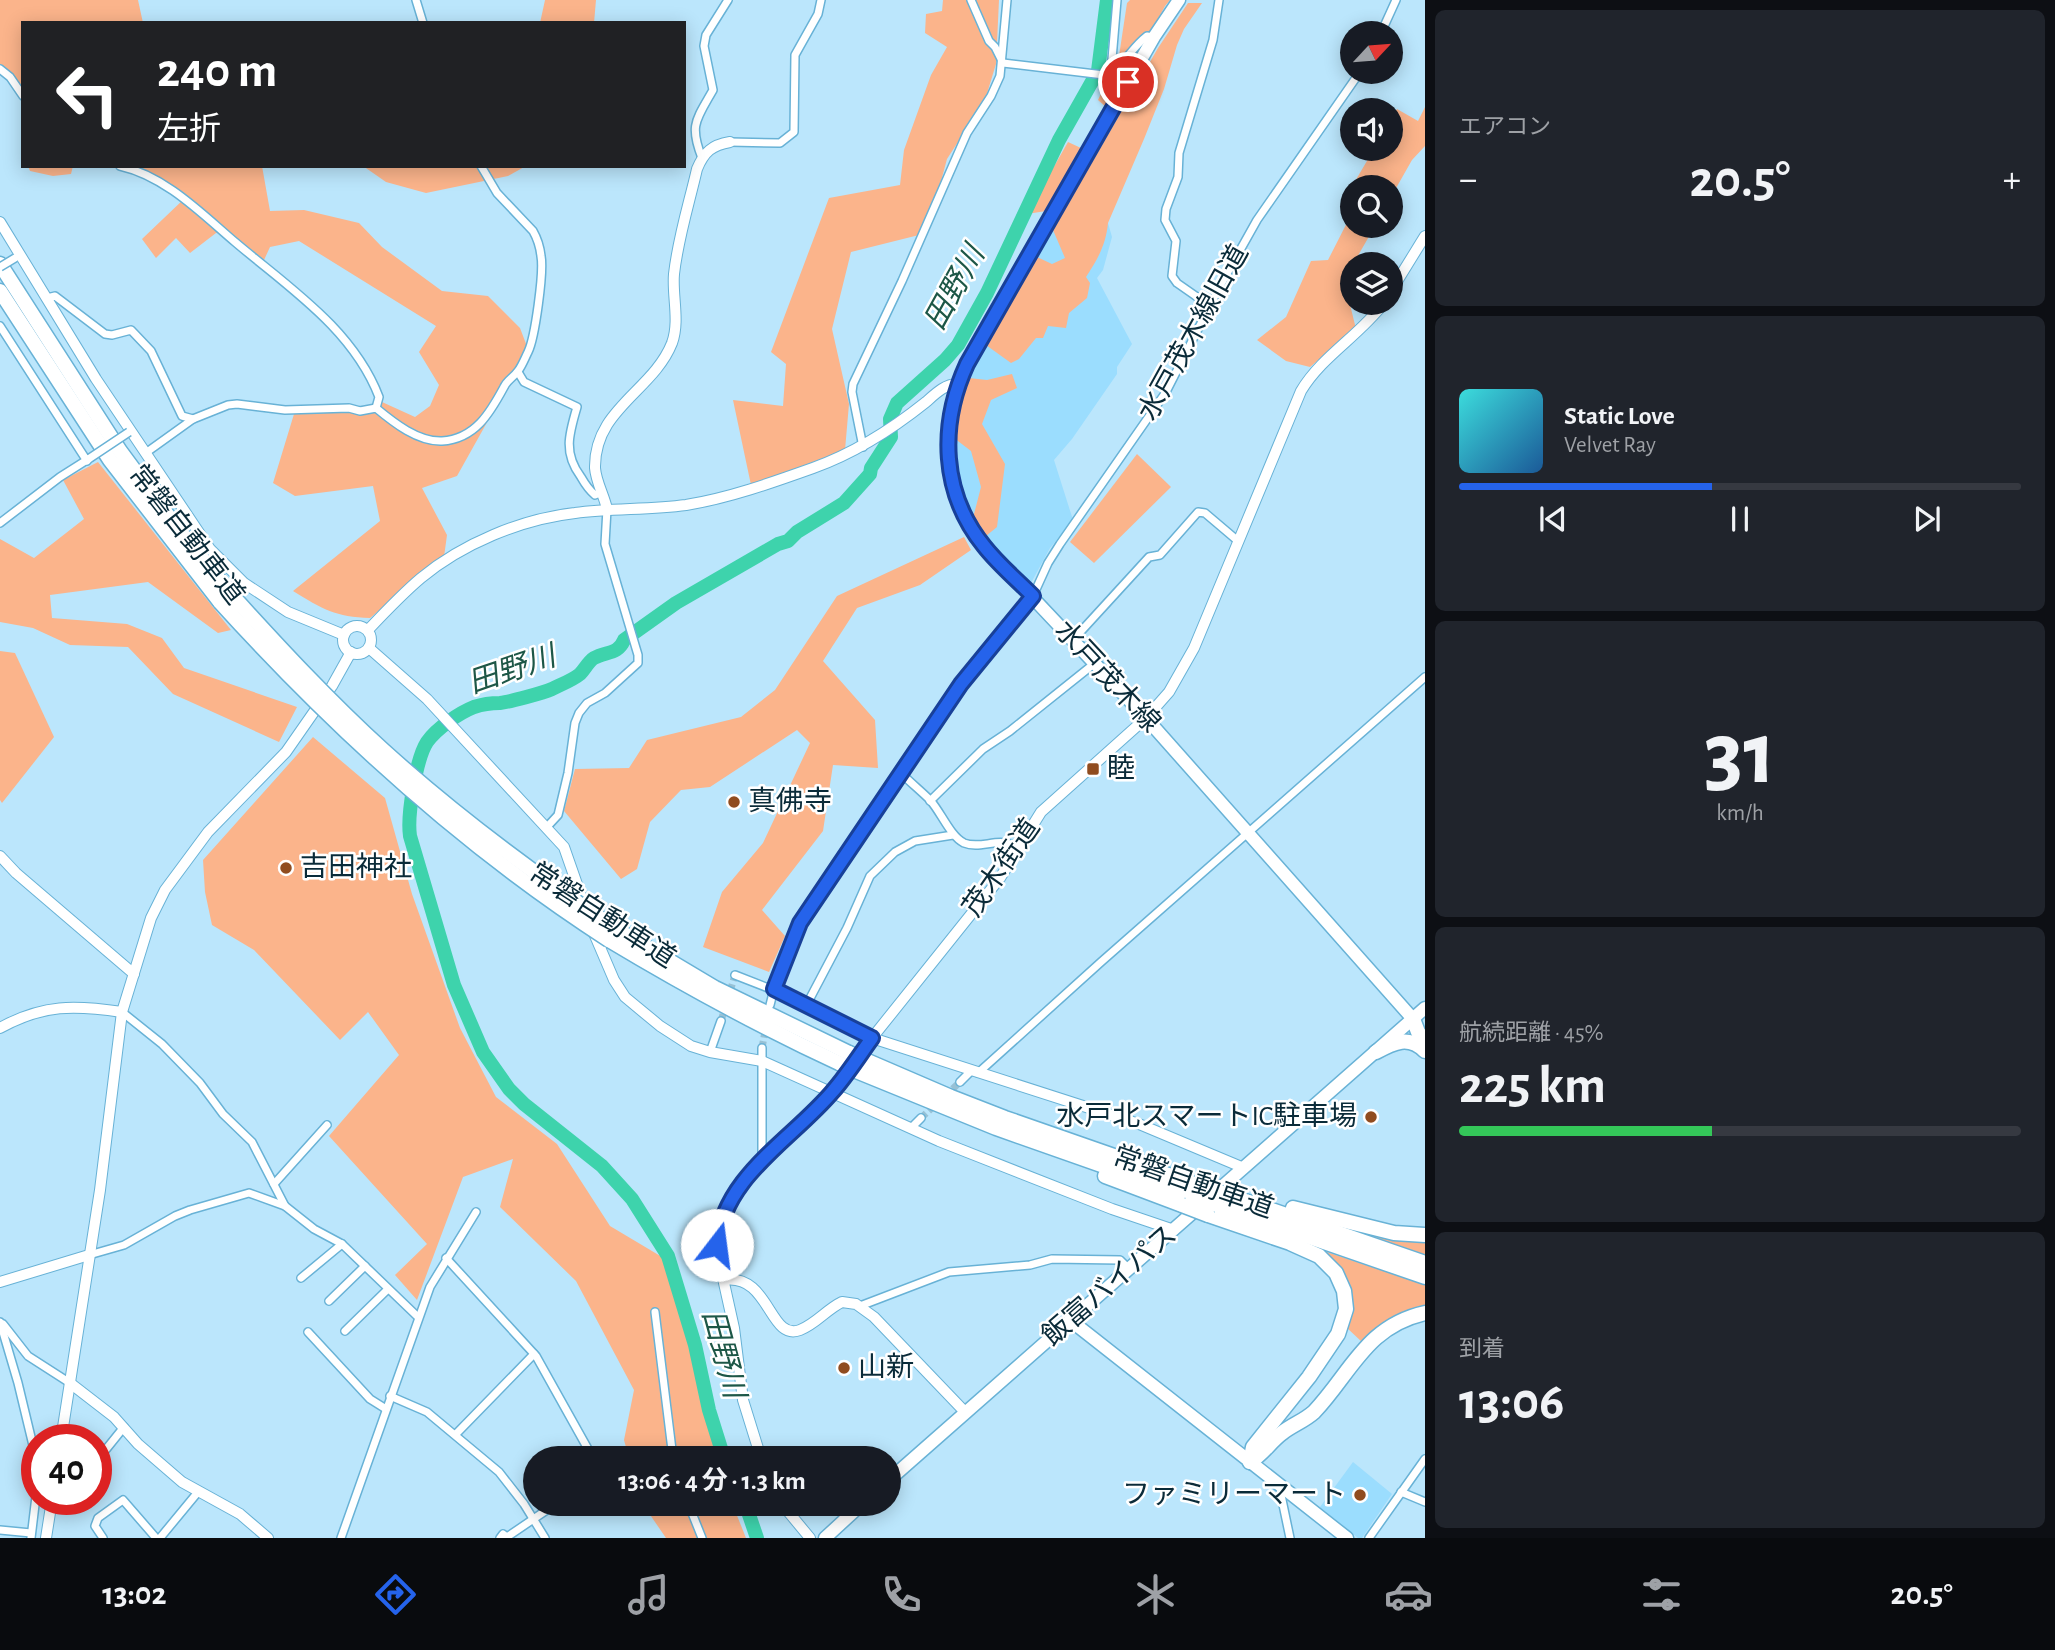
<!DOCTYPE html>
<html lang="ja">
<head>
<meta charset="utf-8">
<style>
	:root { --surface:#171b24; --page:#20242c; --text:#f1f3f6; --muted:#9ea1a6; --line:#363941; --accent:#2563eb }
	body { margin:0; font-family:"Alegreya Sans","Noto Sans JP",sans-serif; background:var(--page); color:var(--text); height:100vh; display:flex; flex-direction:column; font-size:26px; white-space:nowrap }
	* { box-sizing:border-box; margin:0 }
	p { font-size:23px; color:var(--muted) }
	.icon { flex:none; width:38px; height:38px; fill:none; stroke:currentColor; stroke-width:2; stroke-linecap:round; stroke-linejoin:round }
	.map { position:relative; flex:1; overflow:hidden }
	.sheet { display:flex; flex-direction:column; gap:10px; padding:10px; background:#0d0f14; width:630px }
	.sheet>* { flex:none }
	.hud { position:absolute; left:21px; top:21px; width:665px; height:147px; border-radius:0px; box-shadow:0 4px 18px #0003; background:#202124; color:#fff; overflow:hidden }
	.needle { width:46px; rotate:64deg }
	.fabs { position:absolute; left:1340px; top:21px; display:grid; gap:14px }
	.fabs a { display:grid; place-items:center; width:63px; height:63px; border-radius:50%; background:var(--surface); box-shadow:0 4px 18px #0003; font-size:35px }
	.speed { position:absolute; left:21px; top:1424px; display:flex; gap:14px; font-size:35px; font-weight:700; text-align:center }
	.speed>* { display:grid; place-content:center; width:91px; height:91px; border-radius:50%; background:var(--surface); box-shadow:0 4px 18px #0003; line-height:1 }
	.speed .limit { border:10px solid #d22; background:#fff; color:#111 }
	.pin { position:absolute; display:grid; place-items:center; width:60px; height:60px; color:#fff; margin:-30px; border:4px solid #fff; border-radius:50%; box-shadow:0 2px 7px #0007 }
	.me { position:absolute; width:77px; margin:-38px; rotate:15deg; stroke-linejoin:round; filter:drop-shadow(0 0 5px #0008) }
	.turn { display:flex; align-items:center; gap:24px; height:147px; padding:0 21px; font-size:32px }
	.turn .icon { width:91px; height:91px; stroke-width:2.5 }
	.turn b { display:block; font-size:49px; line-height:60px }
	.big { font-size:52px; font-weight:700; line-height:1.1 }
	.sheet .widget { flex:1; display:flex; flex-direction:column; justify-content:center; gap:10px; min-width:0; padding:0 24px; border-radius:10px; background:var(--page) }
	.sheet .dial { align-items:center; gap:0 }
	.dial b { font-size:91px; line-height:1 }
	.song { display:flex; align-items:center; gap:21px }
	.cover { width:84px; height:84px; border-radius:10px; background:linear-gradient(135deg,hsl(180 70% 55%),hsl(210 70% 35%)) }
	.played { height:7px; border-radius:4px; background:linear-gradient(90deg,var(--accent) 45%,var(--line) 45%) }
	.keys { display:flex; justify-content:space-around; direction:ltr }
	.heat { display:flex; justify-content:space-between; align-items:center; font-size:38px; direction:ltr }
	.charge { height:10px; border-radius:5px; background:linear-gradient(90deg,#34c759 45%,var(--line) 0) }
	.trip { position:absolute; left:523px; top:1446px; width:378px; height:70px; border-radius:35px; background:var(--surface); box-shadow:0 4px 18px #0003; font-weight:700; line-height:70px; text-align:center }
	.dock { display:flex; height:112px; justify-content:space-around; align-items:center; background:#090b0e; color:var(--muted) }
	.dock .icon { width:49px; height:49px }
	.dock .on { color:var(--accent) }
	.dock b { font-size:32px; color:var(--text) }
	main { display:flex; flex:1; min-height:0 }
	.map>svg:first-child { display:block }
	.built { fill:#9bddfe }
	.green { fill:#fbb48b }
	.lines { fill:none; stroke-linecap:round; stroke-linejoin:round }
	.river { stroke:#3ed3ac; stroke-width:14 }
	.minor-tunnel { stroke:#98c1d5; stroke-width:7; stroke-dasharray:7 3.5; stroke-linecap:butt }
	.minor-casing { stroke:#68b2d6; stroke-width:10 }
	.tertiary-casing { stroke:#68b2d6; stroke-width:12 }
	.primary-casing { stroke:#68b2d6; stroke-width:15 }
	.trunk-casing { stroke:#68b2d6; stroke-width:15 }
	.motorway-casing { stroke:#68b2d6; stroke-width:17 }
	.minor { stroke:#fff; stroke-width:7 }
	.tertiary { stroke:#fff; stroke-width:10 }
	.primary { stroke:#fff; stroke-width:12 }
	.trunk { stroke:#fff; stroke-width:12 }
	.motorway { stroke:#fff; stroke-width:14 }
	.minor-bridge-casing { stroke:#68b2d6; stroke-width:10; stroke-linecap:butt }
	.motorway-bridge-casing { stroke:#68b2d6; stroke-width:17; stroke-linecap:butt }
	.minor-bridge { stroke:#fff; stroke-width:7 }
	.motorway-bridge { stroke:#fff; stroke-width:14 }
	.route-casing { stroke:#184099; stroke-width:18 }
	.route { stroke:#2563eb; stroke-width:12 }
	.poi-dot { fill:#904c1f; stroke:#fff; stroke-width:2.5 }
	.labels { text-anchor:middle; dominant-baseline:central; stroke-width:5; stroke-linejoin:round; paint-order:stroke }
	.street-label { font-size:28px; fill:#0a2b39; stroke:#fff }
	.poi-label { font-size:28px; fill:#0a2b39; stroke:#fff; text-anchor:start }
	.water-label { font-size:30px; font-style:italic; fill:#1d5747; stroke:#fff }
</style>
</head>
<body>
<main>
<div class="map">
<svg width="1425" height="1538" viewBox="0 0 1425 1538">
	<rect width="100%" height="100%" fill="#bbe6fc"/>
	<g class="built">
		<polygon points="1108,223 1112,237 1103,270 1097,278 1132,344 1117,367 1117,374 1072,439 1054,460 1073,520 1050,548 1031,583 996,549 973,518 965,501 956,469 954,438 961,397 976,361 1053,230 1059,225"/>
		<polygon points="1353,1462 1392,1494 1362,1538 1358,1538 1320,1507"/>
	</g>
	<g class="green">
		<polygon points="0,0 138,0 143,23 23,23 23,87 0,64"/>
		<polygon points="545,0 596,0 594,23 540,23"/>
		<polygon points="943,0 999,0 996,64 985,100 947,159 927,233 851,252 832,329 849,404 845,450 751,485 733,400 783,406 786,364 771,352 829,198 900,185 904,150 931,75 947,47 925,33 926,14 942,11"/>
		<polygon points="1130,0 1170,0 1165,6 1128,75 1107,108 1098,100 1119,56 1127,3"/>
		<path d="M1188,3H1202L1184,29L1177,45L1164,89L1144,139L1108,223C1106,244 1098,259 1086,277L1090,283L1087,298L1069,313L1066,328L1048,326L1043,338H1036L1019,359L1011,363L986,345L1037,257L1052,264L1065,258L1053,230L1158,48Z"/>
		<polygon points="1425,107 1425,146 1412,160 1391,197 1391,187 1355,187 1354,183 1374,149 1391,149 1391,119 1397,109 1418,121"/>
		<polygon points="1068,142 1081,148 1046,211 1027,214"/>
		<polygon points="28,166 73,166 71,174 53,176 30,171"/>
		<path d="M133,166H262L270,211L304,210L359,223L382,247L442,291L488,296L520,328L528,349L457,476L422,488L447,535L444,557L370,618C336,617 322,609 293,591L380,521L373,486L295,496L273,483L294,414L347,410L373,412L382,402L415,417L430,406L439,385L419,352L436,326L299,241L270,247L264,260L233,235L216,233L190,253L176,238L156,258L142,239L185,198L148,172Z"/>
		<polygon points="363,166 526,166 508,176 426,193 386,182"/>
		<polygon points="1353,211 1353,226 1375,226 1344,280 1356,329 1310,367 1286,361 1257,340 1286,317 1311,261 1328,260"/>
		<polygon points="1012,374 1017,388 991,400 982,424 1005,464 997,527 986,536 973,518 981,487 971,451 954,438 957,412 969,378 987,380"/>
		<polygon points="1137,454 1171,487 1094,563 1070,542"/>
		<polygon points="98,462 231,630 218,633 148,582 50,595 52,618 127,624 162,638 184,668 297,707 279,742 173,694 128,647 70,645 33,628 0,622 0,539 34,558 84,519 63,480"/>
		<polygon points="964,537 971,550 920,585 857,608 823,661 875,720 878,768 833,765 823,831 762,910 785,936 769,972 703,947 722,892 763,843 810,743 797,730 710,787 681,790 650,822 637,869 621,879 564,811 575,769 629,768 647,740 741,717 775,690 837,596"/>
		<polygon points="0,651 15,653 54,737 2,803 0,800"/>
		<polygon points="313,737 385,798 412,894 460,1028 496,1097 557,1144 610,1226 662,1257 688,1343 719,1458 629,1458 624,1440 634,1390 576,1281 500,1207 513,1159 463,1177 417,1300 395,1275 427,1244 329,1136 399,1055 368,1012 340,1040 254,950 212,925 205,892 203,860"/>
		<polygon points="1354,1230 1425,1239 1425,1256"/>
		<polygon points="1312,1247 1425,1285 1425,1310 1362,1342 1346,1327 1350,1307"/>
		<polygon points="642,1503 732,1503 746,1538 666,1538"/>
	</g>
	<g class="lines">
		<g class="river">
			<path d="M724,1458L709,1410L695,1345L668,1256L632,1199L602,1166L524,1104L509,1089L483,1052L454,985L410,836C407,816 416,759 427,742C437,728 459,713 474,707C483,704 491,703 500,703C509,702 543,693 552,689C560,685 573,680 580,674C585,669 588,662 594,658C606,651 618,655 624,640L676,603L778,544L788,541L797,532L844,503L870,474L871,468L891,437L890,419L897,403L945,360L958,345L987,293L1059,140L1098,71L1107,0"/>
			<polyline points="745,1503 757,1538"/>
		</g>
		<g class="minor-tunnel">
			<polyline points="721,1021 735,975"/>
			<polyline points="762,1048 766,1026"/>
			<polyline points="945,1096 960,1082"/>
			<polyline points="921,1118 936,1104"/>
		</g>
		<defs>
			<g id="minor">
				<polyline points="416,0 423,23"/>
				<polyline points="971,0 989,41 995,47 1002,61"/>
				<polyline points="1381,33 1396,0"/>
				<path d="M1003,63L1104,75C1127,64 1129,50 1147,36L1154,37"/>
				<polyline points="0,69 10,77 23,96"/>
				<polyline points="1111,71 1117,0"/>
				<polyline points="730,142 780,143 794,132 795,55 818,14 821,0"/>
				<path d="M702,158C689,125 696,120 713,90L704,46L706,35L728,0"/>
				<path d="M120,166C165,176 201,213 235,242C288,287 353,329 379,397L376,408"/>
				<polyline points="47,298 55,296 105,334 112,335 131,330 151,351 182,416 193,419"/>
				<polyline points="1210,306 1177,283 1172,276 1176,241 1165,220 1166,209 1178,177 1179,153 1213,40 1219,0"/>
				<polyline points="0,326 87,461"/>
				<path d="M518,372L524,382L577,407C569,434 563,453 581,477C585,484 589,490 595,495L602,492"/>
				<polyline points="863,447 852,392 853,384 902,281 967,133 991,96 1000,76 1007,0"/>
				<path d="M147,452L193,419L228,405L237,404L285,410L349,408L360,411L376,408C394,423 418,442 442,441C475,439 490,413 504,387C507,380 514,377 518,371C522,366 525,358 528,352C535,338 544,272 541,256C540,247 537,238 533,231L497,193L481,166"/>
				<polyline points="0,523 60,477 90,458"/>
				<polyline points="1073,640 1149,557 1160,555 1198,512 1205,513 1238,541"/>
				<path d="M902,774C911,783 921,791 930,800C941,812 950,836 964,843C981,850 999,836 1017,847"/>
				<polyline points="930,801 983,749 1010,731 1095,663"/>
				<polyline points="546,828 558,815 568,773 575,723 579,713 587,703 605,693 638,663 638,655 605,544 607,509"/>
				<polyline points="735,975 804,1002 853,1029"/>
				<polyline points="807,1004 847,928 870,876 895,852 915,841 953,835"/>
				<polyline points="770,1005 774,989 800,923 961,684 1033,596 1048,563 1060,544 1166,392 1220,286 1257,220 1360,72"/>
				<polyline points="122,1012 162,1044 200,1083 223,1114 252,1142 285,1206"/>
				<polyline points="762,1048 762,1158"/>
				<polyline points="710,1052 721,1021"/>
				<polyline points="978,1073 1101,962 1425,677"/>
				<polyline points="960,1082 971,1071"/>
				<polyline points="911,1128 921,1118"/>
				<polyline points="274,1184 327,1125"/>
				<polyline points="89,1255 124,1245 175,1216 190,1210 249,1193 285,1206 314,1229 342,1244 418,1317"/>
				<polyline points="446,1258 536,1356 593,1458"/>
				<polyline points="301,1278 342,1244"/>
				<polyline points="329,1301 365,1266"/>
				<polyline points="860,1306 949,1272 1030,1265 1052,1259 1120,1260 1129,1269"/>
				<polyline points="655,1312 673,1458"/>
				<polyline points="0,1322 18,1383 37,1462"/>
				<polyline points="3,1324 28,1356 70,1383"/>
				<polyline points="345,1331 388,1289"/>
				<polyline points="308,1332 370,1399 386,1409"/>
				<polyline points="390,1396 427,1412 499,1472 524,1504 545,1538"/>
				<polyline points="456,1434 534,1354"/>
				<polyline points="99,1458 124,1427"/>
				<polyline points="1281,1487 1281,1495 1290,1538"/>
				<polyline points="1401,1492 1425,1502"/>
				<polyline points="688,1503 702,1538"/>
				<polyline points="0,1530 31,1533"/>
				<polyline points="31,1538 37,1488"/>
				<polyline points="103,1538 95,1526 98,1518 123,1500 156,1538"/>
				<polyline points="160,1538 198,1492"/>
				<polyline points="341,1538 430,1287 476,1212"/>
				<polyline points="500,1538 503,1534 507,1537 557,1503"/>
				<polyline points="1369,1538 1425,1459"/>
			</g>
			<g id="tertiary">
				<polyline points="0,222 96,379 210,549 244,583 288,612 344,635"/>
				<polyline points="1391,291 1425,236"/>
				<path d="M607,509C604,495 596,482 595,468C594,409 653,391 672,343C680,321 672,296 674,274C678,238 689,204 697,169C704,152 712,145 730,142"/>
				<circle cx="357" cy="640" r="14"/>
				<path d="M368,630C385,612 402,594 421,578C462,544 521,519 575,513C611,508 649,510 686,505C729,498 771,483 813,468C855,453 891,430 926,402C935,394 945,384 957,384"/>
				<polyline points="369,648 427,699 564,847 586,910"/>
				<polyline points="0,856 16,873 134,974"/>
				<polyline points="593,931 614,980 625,997 660,1026 691,1046 710,1052 762,1061 939,1141 1112,1209 1174,1230"/>
				<path d="M0,1028C43,1004 75,1005 122,1012"/>
				<polyline points="853,1029 872,1038 1139,1124 1244,1168"/>
				<path d="M724,1280C770,1273 769,1342 800,1330C816,1324 827,1309 842,1302L856,1304L874,1317L965,1412"/>
				<polyline points="0,1282 89,1255"/>
				<polyline points="70,1383 114,1417 138,1444 182,1482 240,1514 268,1538"/>
				<polyline points="61,1440 100,1190 122,1012 151,918 165,890 208,832 286,752 332,686 351,652"/>
				<path d="M761,1458L743,1400L734,1328L718,1256L719,1231L724,1215L733,1199L762,1159L833,1091L872,1038L1000,878L1041,812L1146,718L1169,692L1194,648L1301,391C1322,356 1359,336 1384,303"/>
				<polyline points="781,1503 810,1538"/>
				<polyline points="46,1538 52,1500"/>
			</g>
			<g id="primary">
				<path d="M1179,0L1154,37L967,364C937,429 942,490 985,547L1146,718L1413,1019"/>
				<polyline points="1070,1320 1347,1538"/>
			</g>
			<g id="trunk">
				<polyline points="889,1480 1425,1008"/>
				<polyline points="825,1538 863,1503"/>
			</g>
			<g id="motorway">
				<polyline points="0,264 120,451 177,528 230,593"/>
				<polyline points="0,291 110,460 220,602"/>
				<polyline points="616,929 715,988 849,1053"/>
				<path d="M609,940C684,985 761,1027 841,1064"/>
				<polyline points="1413,1019 1418,1032 1425,1042"/>
				<path d="M1376,1052C1394,1042 1409,1035 1425,1051"/>
				<polyline points="865,1060 951,1097 1005,1118 1203,1187"/>
				<polyline points="856,1071 996,1128 1192,1197"/>
				<polyline points="1105,1176 1182,1205"/>
				<polyline points="1228,1195 1425,1263"/>
				<polyline points="1217,1205 1425,1277"/>
				<polyline points="1293,1208 1394,1233 1425,1235"/>
				<polyline points="1208,1215 1290,1243 1319,1256 1336,1273 1344,1291 1346,1309 1338,1334 1309,1377 1253,1447 1250,1462"/>
				<path d="M1250,1462C1263,1454 1270,1442 1282,1433C1292,1425 1304,1421 1314,1412C1351,1373 1366,1326 1425,1313"/>
			</g>
		</defs>
		<use href="#minor" class="minor-casing"/>
		<use href="#tertiary" class="tertiary-casing"/>
		<use href="#primary" class="primary-casing"/>
		<use href="#trunk" class="trunk-casing"/>
		<use href="#motorway" class="motorway-casing"/>
		<use href="#minor" class="minor"/>
		<use href="#tertiary" class="tertiary"/>
		<use href="#primary" class="primary"/>
		<use href="#trunk" class="trunk"/>
		<use href="#motorway" class="motorway"/>
		<defs>
			<g id="minor-bridge">
				<polyline points="0,267 15,258"/>
				<polyline points="90,458 129,432"/>
			</g>
			<g id="motorway-bridge">
				<path d="M230,593C279,647 329,701 383,750C456,816 534,874 616,929"/>
				<path d="M220,602C336,730 463,846 609,940"/>
				<polyline points="849,1053 865,1060"/>
				<polyline points="841,1064 856,1071"/>
				<polyline points="1203,1187 1228,1195"/>
				<polyline points="1192,1197 1217,1205"/>
				<polyline points="1182,1205 1208,1215"/>
			</g>
		</defs>
		<use href="#minor-bridge" class="minor-bridge-casing"/>
		<use href="#motorway-bridge" class="motorway-bridge-casing"/>
		<use href="#minor-bridge" class="minor-bridge"/>
		<use href="#motorway-bridge" class="motorway-bridge"/>
	</g>
	<g class="lines">
		<defs>
			<path id="route" d="M717,1245C723,1176 793,1139 833,1091C847,1075 859,1056 872,1038L774,989L800,923L961,684L1033,596C1017,580 998,564 984,546C941,493 939,425 967,364L1128,82"/>
		</defs>
		<use href="#route" class="route-casing"/>
		<use href="#route" class="route"/>
	</g>
	<g class="poi-dot">
		<rect x="1086" y="762" width="14" height="14" rx="3.5"/>
		<circle cx="734" cy="802" r="7"/>
		<circle cx="286" cy="868" r="7"/>
		<circle cx="1371" cy="1117" r="7"/>
		<circle cx="844" cy="1368" r="7"/>
		<circle cx="1360" cy="1495" r="7"/>
	</g>
	<g class="labels">
		<g class="street-label">
			<text transform="translate(1194 333) rotate(-61)">水戸茂木線旧道</text>
			<text transform="translate(186 535) rotate(52)">常磐自動車道</text>
			<text transform="translate(1107 677) rotate(47)">水戸茂木線</text>
			<text transform="translate(1002 868) rotate(-55)">茂木街道</text>
			<text transform="translate(602 916) rotate(33)">常磐自動車道</text>
			<text transform="translate(1193 1183) rotate(19)">常磐自動車道</text>
			<text transform="translate(1110 1286) rotate(-41)">飯富バイパス</text>
		</g>
		<g class="poi-label">
			<text x="1107" y="769">睦</text>
			<text x="748" y="802">真佛寺</text>
			<text x="300" y="868">吉田神社</text>
			<text x="1357" y="1117" text-anchor="end">水戸北スマートIC駐車場</text>
			<text x="858" y="1368">山新</text>
			<text x="1346" y="1495" text-anchor="end">ファミリーマート</text>
		</g>
		<g class="water-label">
			<text transform="translate(955 288) rotate(-61)">田野川</text>
			<text transform="translate(512 670) rotate(-19)">田野川</text>
			<text transform="translate(723 1354) rotate(75)">田野川</text>
		</g>
	</g>
</svg>
<div class="fabs">
<a><svg class="needle" viewBox="-14 -14 28 28"><path d="M0-13l5 13h-10z" fill="#e53935"/><path d="M0 13l5-13h-10z" fill="#9ea1a6"/></svg></a>
<a><svg class="icon" aria-label="sound" viewBox="0 0 24 24"><path d="M4 9h4l5-4v14l-5-4H4zM17 9q2 3 0 6"/></svg></a>
<a><svg class="icon" aria-label="search" viewBox="0 0 24 24"><circle cx="10" cy="10" r="6"/><path d="M15 15l6 6"/></svg></a>
<a><svg class="icon" aria-label="layers" viewBox="0 0 24 24"><path d="M12 4l9 5-9 5-9-5zM3 14l9 5 9-5"/></svg></a>
</div>
<div class="speed"><div class="limit">40</div></div>
<div class="pin" style="left:1128px;top:82px;background:#d93025"><svg class="icon" aria-label="arrive" viewBox="0 0 24 24"><path d="M6 21V4h12l-3 4 3 4H6"/></svg></div>
<svg class="me" style="left:717px;top:1245px" viewBox="-20 -20 40 40"><circle r="19" fill="#fff"/><path d="M0-13L10 11 0 6-10 11z" fill="#2563eb"/></svg>
<div class="trip">13:06 · 4 分 · 1.3 km</div>
<div class="hud">
<div class="turn"><svg class="icon" aria-label="left" viewBox="0 0 24 24"><path d="M17 20v-9H6M10 6l-5 5 5 5"/></svg><div><b>240 m</b>左折</div></div>
</div>
</div>
<section class="sheet">
<div class="widget"><p>エアコン</p>
<div class="heat"><a>−</a><b class="big">20.5°</b><a>+</a></div>
</div>
<div class="widget">
<div class="song"><i class="cover"></i><div><b>Static Love</b><p>Velvet Ray</p></div></div>
<div class="played"></div>
<div class="keys"><svg class="icon" aria-label="previous" viewBox="0 0 24 24"><path d="M18 5L8 12l10 7zM5 5v14"/></svg><svg class="icon" aria-label="pause" viewBox="0 0 24 24"><path d="M8 5v14M16 5v14"/></svg><svg class="icon" aria-label="next" viewBox="0 0 24 24"><path d="M6 5l10 7-10 7zM19 5v14"/></svg></div>
</div>
<div class="widget dial"><b>31</b><p>km/h</p></div>
<div class="widget"><p>航続距離 · 45%</p><b class="big">225 km</b><div class="charge"></div></div>
<div class="widget"><p>到着</p><b class="big">13:06</b></div>
</section>
</main>
<nav class="dock">
<b>13:02</b>
<svg class="icon on" aria-label="directions" viewBox="0 0 24 24"><path d="M12 3l9 9-9 9-9-9zM9 14v-3h6M13 9l2 2-2 2"/></svg>
<svg class="icon" aria-label="music" viewBox="0 0 24 24"><path d="M9 18V5l10-2v13"/><circle cx="6" cy="18" r="3"/><circle cx="16" cy="16" r="3"/></svg>
<svg class="icon" aria-label="phone" viewBox="0 0 24 24"><path d="M5 4h4l2 5-3 2q2 4 5 5l2-3 5 2v4C11 20 4 13 5 4z"/></svg>
<svg class="icon" aria-label="climate" viewBox="0 0 24 24"><path d="M12 3v18M4 7l16 10M4 17L20 7"/></svg>
<svg class="icon" aria-label="car" viewBox="0 0 24 24"><path d="M5 17H2v-5l4-1 3-4h7l3 4 3 1v5h-3M9 17h6M6 11h13"/><circle cx="7" cy="17" r="2"/><circle cx="17" cy="17" r="2"/></svg>
<svg class="icon" aria-label="filters" viewBox="0 0 24 24"><path d="M4 7h16M4 17h16"/><circle cx="9" cy="7" r="2"/><circle cx="15" cy="17" r="2"/></svg>
<b>20.5°</b>
</nav>
</body>
</html>
